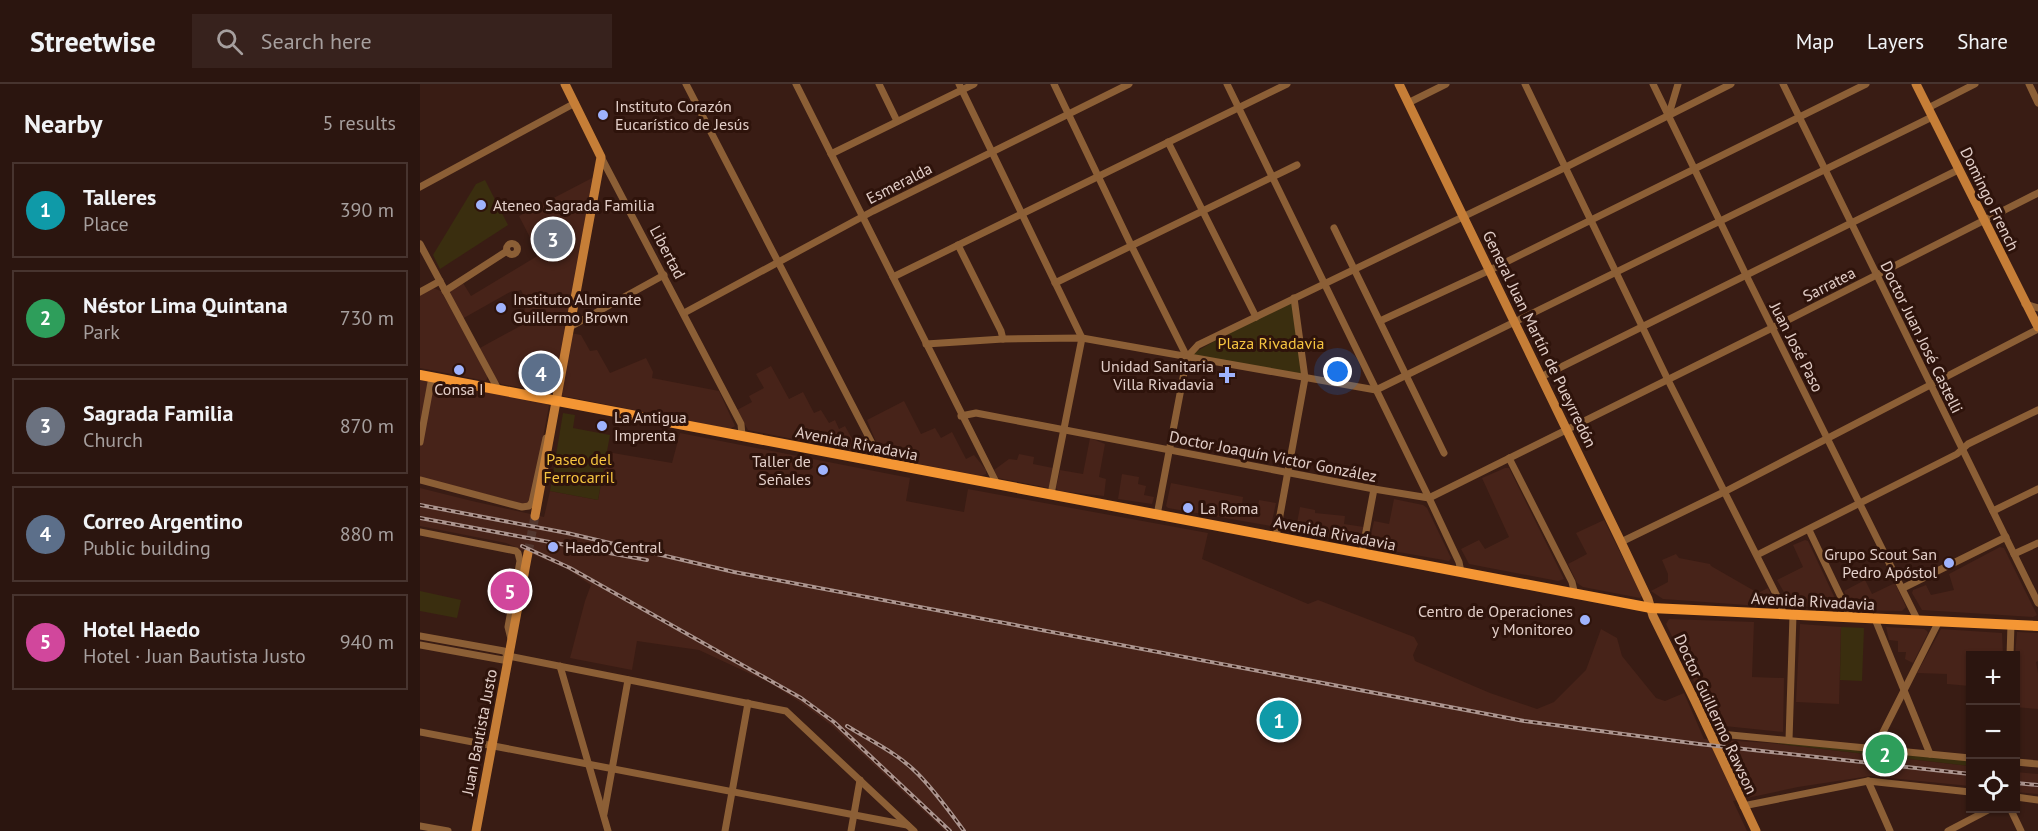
<!DOCTYPE html>
<meta charset="utf-8">
<style>
:root{--surface:#2b150f;--page:#37221d;--text:#f1f3f6;--muted:#a69f9e;--line:#47342f;--accent:#9fb3fd}
body{margin:0;font-family:"PT Sans",sans-serif;background:var(--page);color:var(--text)}
.controls{position:absolute;right:18px;bottom:18px;display:grid;overflow:hidden;border-radius:0px;box-shadow:0 2px 4px #0004}
.controls button{width:54px;height:54px;display:grid;place-items:center;padding:0;border:0;border-bottom:2px solid var(--line);background:var(--surface);color:var(--text);font:30px sans-serif}
.you{position:absolute;left:918px;top:288px;width:21px;height:21px;margin:-15px;border:4px solid #fff;border-radius:50%;background:#1a73e8;box-shadow:0 0 0 9px #1a73e833}
.badge{display:grid;place-items:center;width:39px;height:39px;border-radius:50%;background:var(--accent);color:#fff;font-size:20px;font-weight:700}
.pin{position:absolute;translate:-50% -50%;border:3px solid #fff;box-shadow:0 2px 6px #0006}
.list{margin:0;padding:0;list-style:none}
h2{display:flex;justify-content:space-between;align-items:center;height:78px;margin:0;padding:0 24px;font-size:26px}
h2 small{font-size:20px;font-weight:400;color:var(--muted)}
.list li{display:grid;grid-template-columns:39px 1fr auto;gap:18px;align-items:center;box-sizing:border-box;height:96px;margin:0 12px 12px;padding:0 12px;border:2px solid var(--line);border-radius:0px}
.list b{display:block;font-size:22px;white-space:nowrap}
.list p{margin:0;font-size:20px;white-space:nowrap;color:var(--muted)}
.list em{font-size:20px;font-style:normal;color:var(--muted)}
.icon{flex:none;width:33px;height:33px;fill:none;stroke:currentColor;stroke-width:2;stroke-linecap:round;stroke-linejoin:round}
.map{position:relative;flex:none;width:1618px;height:747px;overflow:hidden}
header{display:flex;align-items:center;gap:36px;box-sizing:border-box;height:84px;padding:0 30px;background:var(--surface);border-bottom:2px solid var(--line)}
header strong{font-size:28px}
nav{display:flex;gap:33px;margin-inline-start:auto;font-size:21px}
.search{width:420px;height:54px;background:var(--page);display:flex;align-items:center;gap:15px;box-sizing:border-box;padding:0 21px;border-radius:0px;color:var(--muted);font-size:22px}
main{display:flex}
aside{flex:1;background:var(--surface)}
.map>svg:first-child{display:block}
</style>
<header>
<strong>Streetwise</strong>
<div class="search"><svg class="icon" aria-label="search" viewBox="0 0 24 24"><circle cx="10" cy="10" r="6"/><path d="M15 15l6 6"/></svg>Search here</div>
<nav><a>Map</a><a>Layers</a><a>Share</a></nav>
</header>
<main>
<aside>
<h2>Nearby<small>5 results</small></h2>
<ul class="list">
<li><span class="badge" style="background:#0f9aa8">1</span><div><b>Talleres</b><p>Place</p></div><em>390 m</em></li>
<li><span class="badge" style="background:#2e9e5b">2</span><div><b>Néstor Lima Quintana</b><p>Park</p></div><em>730 m</em></li>
<li><span class="badge" style="background:#6b7280">3</span><div><b>Sagrada Familia</b><p>Church</p></div><em>870 m</em></li>
<li><span class="badge" style="background:#5c6f8a">4</span><div><b>Correo Argentino</b><p>Public building</p></div><em>880 m</em></li>
<li><span class="badge" style="background:#d1479c">5</span><div><b>Hotel Haedo</b><p>Hotel · Juan Bautista Justo</p></div><em>940 m</em></li>
</ul>
</aside>
<div class="map">
<svg width="1618" height="747" viewBox="0 0 1618 747">
<rect width="100%" height="100%" fill="#391c14"/>
<g fill="#472319">
<path d="M 174,93 L 135,307 L 128,309 L 81,300 L 76,296 L 58,265 L 102,241 L 106,217 L 101,206 L 93,209 L 92,207 L 42,235 L 30,209 L 32,205 L 43,199 L 51,212 L 119,171 L 99,132 Z"/>
<path d="M 13,204 L 21,207 L 68,292 L 66,297 L 0,284 L 0,211 Z"/>
<path d="M 151,249 L 161,251 L 170,267 L 177,266 L 190,289 L 226,274 L 233,288 L 232,294 L 299,307 L 315,342 L 310,345 L 143,312 L 141,310 Z"/>
<path d="M 351,282 L 369,315 L 383,308 L 394,329 L 401,326 L 409,339 L 415,336 L 419,345 L 425,342 L 435,360 L 446,355 L 451,365 L 450,369 L 447,370 L 328,346 L 317,326 L 332,318 L 329,312 L 344,304 L 336,290 Z"/>
<path d="M 0,295 L 126,319 L 129,322 L 111,417 L 108,420 L 103,420 L 0,393 Z"/>
<path d="M 484,317 L 501,350 L 515,344 L 521,354 L 532,348 L 546,375 L 554,371 L 566,386 L 566,390 L 561,392 L 462,373 L 447,336 Z"/>
<path d="M 260,349 L 490,394 L 486,417 L 544,428 L 548,405 L 788,449 L 782,475 L 888,520 L 898,516 L 994,553 L 998,560 L 993,571 L 995,577 L 1070,609 L 1117,625 L 1134,618 L 1166,586 L 1181,545 L 1197,554 L 1202,572 L 1236,614 L 1245,617 L 1264,609 L 1284,655 L 1350,659 L 1550,682 L 1550,702 L 1450,692 L 1378,703 L 1313,717 L 1327,747 L 525,747 L 411,641 L 380,618 L 348,598 L 279,566 L 217,557 L 212,586 L 150,574 L 165,517 L 171,501 L 147,485 L 86,459 L 0,442 L 0,404 L 52,417 L 124,433 L 130,407 L 178,416 L 187,368 L 252,379 Z"/>
<path d="M 670,354 L 685,360 L 679,393 L 686,395 L 684,412 L 639,407 L 636,404 L 640,386 L 663,390 Z"/>
<path d="M 599,370 L 614,373 L 613,380 L 633,384 L 629,404 L 578,394 L 574,386 L 589,375 L 597,376 Z"/>
<path d="M 1085,384 L 1089,384 L 1144,495 L 1138,497 L 1049,480 L 1041,465 L 1059,456 L 1065,465 L 1089,453 L 1062,394 Z"/>
<path d="M 702,390 L 719,393 L 718,400 L 726,402 L 724,411 L 734,413 L 732,420 L 698,415 Z"/>
<path d="M 751,399 L 823,413 L 822,420 L 838,423 L 839,416 L 856,419 L 851,442 L 748,424 L 746,422 Z"/>
<path d="M 974,415 L 1003,421 L 1007,424 L 1031,474 L 1029,477 L 950,463 L 949,460 L 954,437 L 969,440 Z"/>
<path d="M 880,423 L 895,426 L 895,429 L 925,432 L 924,440 L 944,443 L 941,458 L 938,460 L 866,446 L 865,444 L 866,437 L 877,439 Z"/>
<path d="M 1184,436 L 1222,512 L 1220,514 L 1163,503 L 1157,499 L 1148,480 L 1167,470 L 1156,449 Z"/>
<path d="M 1385,456 L 1388,457 L 1420,525 L 1372,522 L 1357,496 L 1383,483 L 1373,461 Z"/>
<path d="M 1580,463 L 1584,464 L 1617,531 L 1613,533 L 1502,526 L 1492,509 L 1493,506 L 1506,501 L 1511,511 L 1534,506 L 1529,490 Z"/>
<path d="M 1256,470 L 1259,474 L 1290,480 L 1291,482 L 1338,509 L 1348,504 L 1356,520 L 1354,523 L 1243,515 L 1231,507 L 1248,498 L 1248,490 L 1242,476 Z"/>
<path d="M 1445,496 L 1452,510 L 1475,499 L 1486,523 L 1482,527 L 1436,526 L 1431,524 L 1424,507 Z"/>
<path d="M 1249,535 L 1334,538 L 1332,593 L 1364,594 L 1363,648 L 1295,641 L 1246,540 Z"/>
<path d="M 1380,540 L 1421,543 L 1419,620 L 1376,618 Z"/>
<path d="M 1466,543 L 1504,545 L 1507,547 L 1508,549 L 1493,579 L 1485,575 L 1486,568 L 1478,568 L 1478,557 L 1469,556 Z"/>
<path d="M 1521,545 L 1582,549 L 1583,571 L 1550,572 L 1550,602 L 1527,600 L 1527,590 L 1497,589 Z"/>
<path d="M 1597,548 L 1618,549 L 1618,577 L 1616,578 L 1618,589 L 1618,625 L 1596,623 L 1595,571 Z"/>
<path d="M 1596,688 L 1618,690 L 1618,710 L 1596,708 Z"/>
</g>
<g fill="#3a2e0f">
<path d="M 65,96 L 88,141 L 20,185 L 13,171 L 56,100 Z"/>
<path d="M 874,214 L 885,294 L 767,273 L 836,233 Z"/>
<path d="M 143,329 L 155,331 L 153,344 L 190,351 L 178,416 L 130,407 Z"/>
<path d="M 0,507 L 41,516 L 37,534 L 0,527 Z"/>
<path d="M 1421,543 L 1444,544 L 1442,597 L 1420,596 Z"/>
<path d="M 1350,658 L 1550,676 L 1550,682 L 1368,661 Z"/>
</g>
<g fill="none" stroke-linecap="round" stroke-linejoin="round">
<path stroke="#52372f" stroke-width="9" stroke-dasharray="9 4.5" stroke-linecap="butt" d="M 108,469 L 115,432"/>
<g stroke="#8c5f36" stroke-width="7">
<path d="M 266,0 L 457,369 L 456,378"/>
<path d="M 376,0 L 577,400"/>
<path d="M 459,0 L 477,37"/>
<path d="M 539,0 L 662,254 L 631,410"/>
<path d="M 634,0 L 711,161 L 767,273 L 737,431"/>
<path d="M 807,0 L 1009,414 L 1039,478 L 1041,488"/>
<path d="M 1105,0 L 1248,296 L 1361,520 L 1363,531"/>
<path d="M 1233,0 L 1326,191 L 1498,537"/>
<path d="M 1363,0 L 1618,519"/>
<path d="M 1609,0 L 1618,19"/>
<path d="M 988,19 L 1026,0"/>
<path d="M 1508,24 L 1555,0"/>
<path d="M 1249,30 L 1258,0"/>
<path d="M 748,58 L 836,233"/>
<path d="M 411,70 L 554,0"/>
<path d="M 181,73 L 321,340 L 322,351"/>
<path d="M 0,103 L 155,19"/>
<path d="M 914,144 L 1024,369"/>
<circle cx="92" cy="165" r="5.5"/>
<path d="M 0,160 L 78,305"/>
<path d="M 538,161 L 581,247 L 583,255"/>
<path d="M 473,193 L 867,0"/>
<path d="M 635,199 L 877,81"/>
<path d="M 25,207 L 87,167"/>
<path d="M 0,208 L 20,197"/>
<path d="M 1605,220 L 1618,224"/>
<path d="M 264,229 L 453,127 L 709,0"/>
<path d="M 960,237 L 1070,186 L 1446,0"/>
<path d="M 150,243 L 244,191"/>
<path d="M 506,260 L 583,255 L 662,254 L 956,306 L 1512,33"/>
<path d="M 767,273 L 778,261 L 1146,83 L 1311,0"/>
<path d="M 1121,293 L 1538,86"/>
<path d="M 541,332 L 556,329 L 954,405 L 1009,414 L 1352,244 L 1618,109"/>
<path d="M 0,358 L 12,293"/>
<path d="M 1089,374 L 1152,498 L 1155,511"/>
<path d="M 0,396 L 102,423 L 109,422 L 112,418 L 126,354"/>
<path d="M 1573,427 L 1618,405"/>
<path d="M 1389,446 L 1431,534"/>
<path d="M 0,448 L 96,467 L 98,469 L 100,477 L 88,543 L 91,555"/>
<path d="M 856,453 L 885,294 L 874,214"/>
<path d="M 1201,458 L 1306,407 L 1618,245"/>
<path d="M 942,469 L 954,405"/>
<path d="M 1594,470 L 1618,459"/>
<path d="M 1337,471 L 1537,370 L 1548,360 L 1618,326"/>
<path d="M 1483,504 L 1586,453"/>
<path d="M 1455,535 L 1510,670"/>
<path d="M 0,552 L 84,567 L 88,572 L 366,627 L 494,747"/>
<path d="M 0,561 L 83,576 L 88,572"/>
<path d="M 1590,572 L 1591,540"/>
<path d="M 140,582 L 188,747"/>
<path d="M 0,648 L 487,741"/>
<path d="M 1290,649 L 1550,674"/>
<path d="M 1369,656 L 1373,531"/>
<path d="M 1455,664 L 1519,537"/>
<path d="M 1596,678 L 1618,680"/>
<path d="M 1448,697 L 1470,747"/>
<path d="M 1596,713 L 1618,716"/>
<path d="M 1323,722 L 1448,697 L 1550,708"/>
<path d="M 1590,724 L 1601,747"/>
<path d="M 184,730 L 208,596"/>
<path d="M 0,742 L 28,747"/>
<path d="M 305,747 L 328,619"/>
<path d="M 431,747 L 440,696"/>
<path d="M 1528,747 L 1572,724"/>
</g>
<g stroke="#c67e37" stroke-width="9">
<path d="M 979,0 L 1201,458 L 1228,515 L 1233,532 L 1275,617 L 1336,747"/>
<path d="M 1496,0 L 1618,243"/>
<path d="M 115,432 L 181,73 L 145,0"/>
<path d="M 56,747 L 108,469"/>
</g>
<path stroke="#f49634" stroke-width="10" d="M 0,291 L 1231,524 L 1618,542"/>
<defs>
<g id="rail">
<path d="M 0,421 L 147,449 L 314,488 L 1104,637 L 1279,660 L 1550,690"/>
<path d="M 0,434 L 227,476"/>
<path d="M 102,462 L 150,484 L 381,614 L 414,638 L 530,747"/>
<path d="M 427,642 C 451,657 477,669 497,689 C 515,707 529,727 544,747"/>
<path d="M 1596,699 L 1618,701"/>
</g>
</defs>
<use href="#rail" stroke="#ac958f" stroke-width="4"/>
<use href="#rail" stroke="#2e130b" stroke-width="1.5" stroke-dasharray="4.5" stroke-linecap="butt"/>
</g>
<g fill="#9fb3fd" stroke="#2e130b" stroke-width="2">
<circle cx="183" cy="31" r="6"/>
<circle cx="61" cy="121" r="6"/>
<circle cx="81" cy="224" r="6"/>
<circle cx="39" cy="286" r="6"/>
<path d="M804 282h6v6h6v6h-6v6h-6v-6h-6v-6h6z"/>
<circle cx="182" cy="342" r="6"/>
<circle cx="403" cy="386" r="6"/>
<circle cx="768" cy="424" r="6"/>
<circle cx="133" cy="463" r="6"/>
<circle cx="1529" cy="479" r="6"/>
<circle cx="1165" cy="536" r="6"/>
</g>
<g text-anchor="middle" stroke-width="6" stroke-linejoin="round" paint-order="stroke">
<g font-size="16" fill="#e2cec8" stroke="#2e130b" text-anchor="start">
<text x="195" y="28">Instituto Corazón<tspan x="195" dy="18">Eucarístico de Jesús</tspan></text>
<text x="73" y="127">Ateneo Sagrada Familia</text>
<text x="93" y="221">Instituto Almirante<tspan x="93" dy="18">Guillermo Brown</tspan></text>
<text x="794" y="288" text-anchor="end">Unidad Sanitaria<tspan x="794" dy="18">Villa Rivadavia</tspan></text>
<text x="39" y="311" text-anchor="middle">Consa I</text>
<text x="194" y="339">La Antigua<tspan x="194" dy="18">Imprenta</tspan></text>
<text x="391" y="383" text-anchor="end">Taller de<tspan x="391" dy="18">Señales</tspan></text>
<text x="780" y="430">La Roma</text>
<text x="145" y="469">Haedo Central</text>
<text x="1517" y="476" text-anchor="end">Grupo Scout San<tspan x="1517" dy="18">Pedro Apóstol</tspan></text>
<text x="1153" y="533" text-anchor="end">Centro de Operaciones<tspan x="1153" dy="18">y Monitoreo</tspan></text>
</g>
<g font-size="16" fill="#e2cec8" stroke="#2e130b">
<text transform="translate(479 99) rotate(-27)" y="6">Esmeralda</text>
<text transform="translate(1570 115) rotate(64)" y="6">Domingo French</text>
<text transform="translate(248 168) rotate(62)" y="6">Libertad</text>
<text transform="translate(1409 200) rotate(-27)" y="6">Sarratea</text>
<text transform="translate(1502 253) rotate(64)" y="6">Doctor Juan José Castelli</text>
<text transform="translate(1120 255) rotate(64)" y="6">General Juan Martín de Pueyrredón</text>
<text transform="translate(1377 263) rotate(63)" y="6">Juan José Paso</text>
<text transform="translate(437 359) rotate(11)" y="6">Avenida Rivadavia</text>
<text transform="translate(853 372) rotate(11)" y="6">Doctor Joaquín Victor González</text>
<text transform="translate(915 449) rotate(11)" y="6">Avenida Rivadavia</text>
<text transform="translate(1393 517) rotate(3)" y="6">Avenida Rivadavia</text>
<text transform="translate(1296 630) rotate(65)" y="6">Doctor Guillermo Rawson</text>
<text transform="translate(59 648) rotate(-79)" y="6">Juan Bautista Justo</text>
</g>
<g font-size="16" fill="#f5c440" stroke="#2e130b">
<text x="851" y="265">Plaza Rivadavia</text>
<text x="159" y="381">Paseo del<tspan x="159" dy="18">Ferrocarril</tspan></text>
</g>
</g>
</svg>
<div class="controls">
<button>+</button>
<button>−</button>
<button><svg class="icon" aria-label="locate" viewBox="0 0 24 24"><circle cx="12" cy="12" r="6"/><path d="M12 2v4M12 18v4M2 12h4M18 12h4"/></svg></button>
</div>
<div class="you"></div>
<div class="pin badge" style="left:859px;top:636px;background:#0f9aa8">1</div>
<div class="pin badge" style="left:1465px;top:670px;background:#2e9e5b">2</div>
<div class="pin badge" style="left:133px;top:155px;background:#6b7280">3</div>
<div class="pin badge" style="left:121px;top:289px;background:#5c6f8a">4</div>
<div class="pin badge" style="left:90px;top:507px;background:#d1479c">5</div>
</div>
</main>
